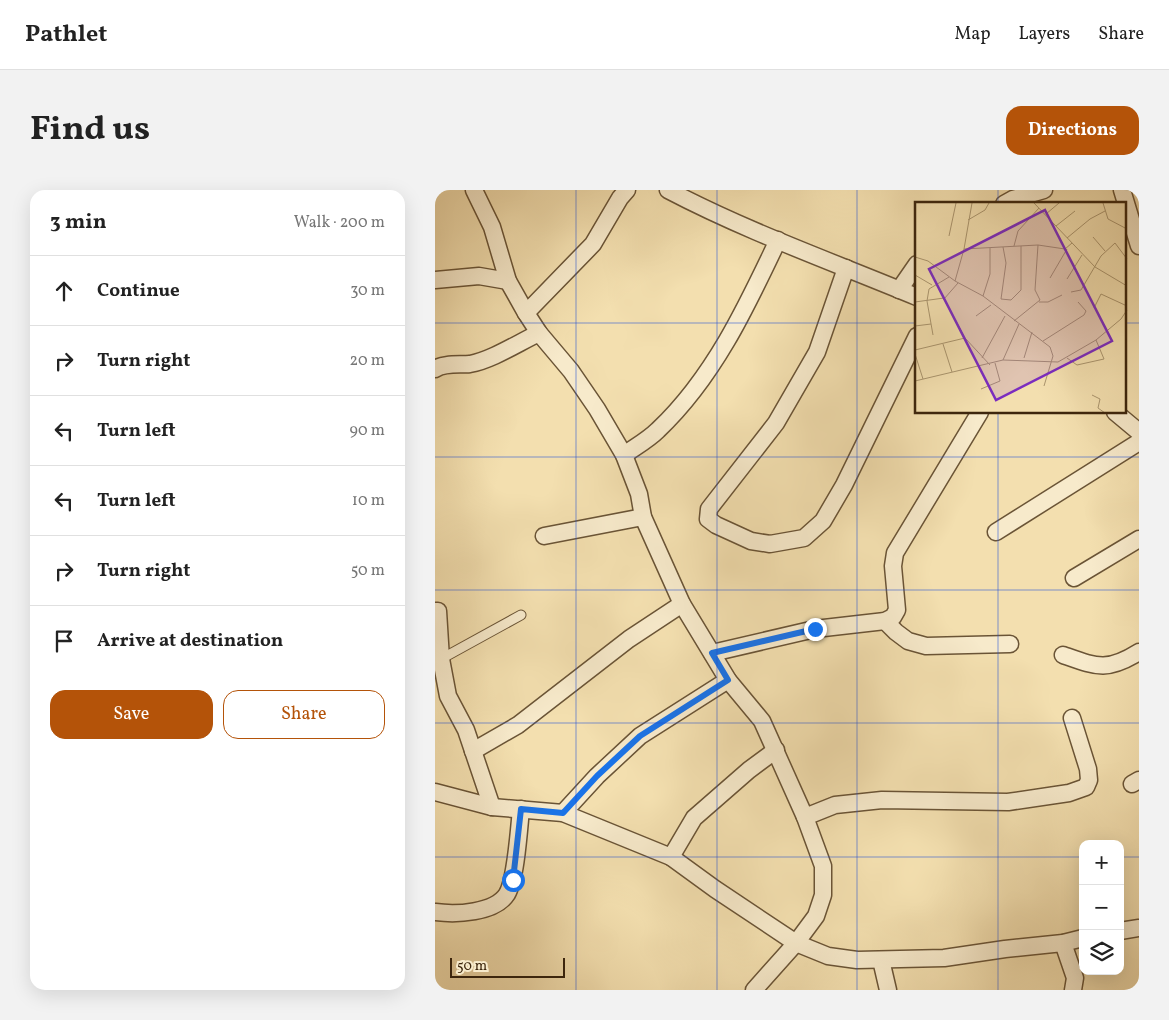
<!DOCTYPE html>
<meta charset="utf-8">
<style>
:root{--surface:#fff;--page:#f2f2f2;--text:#222;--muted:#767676;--line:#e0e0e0;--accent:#b45309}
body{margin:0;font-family:Vollkorn,serif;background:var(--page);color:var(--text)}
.controls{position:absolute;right:15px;bottom:15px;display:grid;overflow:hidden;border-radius:10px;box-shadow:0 5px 20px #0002}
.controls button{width:45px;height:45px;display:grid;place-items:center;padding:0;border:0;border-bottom:1px solid var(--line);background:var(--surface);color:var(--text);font:25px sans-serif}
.scale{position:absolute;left:15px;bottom:12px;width:115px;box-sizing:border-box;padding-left:5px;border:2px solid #3d260d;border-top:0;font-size:14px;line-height:18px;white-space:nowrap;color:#3d260d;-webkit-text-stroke:4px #f7eacb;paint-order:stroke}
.stop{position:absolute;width:15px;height:15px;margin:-11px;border:4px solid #1a73e8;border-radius:50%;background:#fff}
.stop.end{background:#1a73e8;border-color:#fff;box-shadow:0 1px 5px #0008}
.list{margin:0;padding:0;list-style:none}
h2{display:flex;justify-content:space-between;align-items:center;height:65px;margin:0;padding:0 20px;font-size:21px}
h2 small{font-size:16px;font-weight:400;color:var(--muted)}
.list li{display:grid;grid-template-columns:32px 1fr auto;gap:15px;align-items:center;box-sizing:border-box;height:70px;padding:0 20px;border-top:1px solid var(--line)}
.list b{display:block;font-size:19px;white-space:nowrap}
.list em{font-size:16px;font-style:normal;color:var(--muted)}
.actions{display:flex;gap:10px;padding:15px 20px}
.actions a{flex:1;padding:11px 0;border:1px solid var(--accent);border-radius:15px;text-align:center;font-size:18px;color:var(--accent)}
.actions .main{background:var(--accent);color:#fff}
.icon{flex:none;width:28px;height:28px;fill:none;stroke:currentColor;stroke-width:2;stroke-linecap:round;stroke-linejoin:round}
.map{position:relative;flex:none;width:704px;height:800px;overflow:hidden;border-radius:15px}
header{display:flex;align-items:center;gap:30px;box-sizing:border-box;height:70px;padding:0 25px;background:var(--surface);border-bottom:1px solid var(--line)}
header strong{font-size:24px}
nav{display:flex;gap:28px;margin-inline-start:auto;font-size:18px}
.intro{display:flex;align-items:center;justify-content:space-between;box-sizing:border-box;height:120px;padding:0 30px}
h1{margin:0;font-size:35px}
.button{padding:12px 22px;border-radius:15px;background:var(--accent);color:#fff;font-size:18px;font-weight:700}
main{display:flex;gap:30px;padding:0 30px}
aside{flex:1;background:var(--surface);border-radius:15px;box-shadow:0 5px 20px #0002}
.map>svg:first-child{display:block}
</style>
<header>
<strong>Pathlet</strong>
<nav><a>Map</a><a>Layers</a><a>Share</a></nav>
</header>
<div class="intro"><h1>Find us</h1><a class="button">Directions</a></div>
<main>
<aside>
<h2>3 min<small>Walk · 200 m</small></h2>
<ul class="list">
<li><svg class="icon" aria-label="ahead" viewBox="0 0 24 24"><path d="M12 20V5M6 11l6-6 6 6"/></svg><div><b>Continue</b></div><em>30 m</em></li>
<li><svg class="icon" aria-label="right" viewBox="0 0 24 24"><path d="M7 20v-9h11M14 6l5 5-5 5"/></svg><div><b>Turn right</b></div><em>20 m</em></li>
<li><svg class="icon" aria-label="left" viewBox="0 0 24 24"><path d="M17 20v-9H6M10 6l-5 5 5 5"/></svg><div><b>Turn left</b></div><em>90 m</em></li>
<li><svg class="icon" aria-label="left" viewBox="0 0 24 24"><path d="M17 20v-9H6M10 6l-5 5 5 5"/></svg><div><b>Turn left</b></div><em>10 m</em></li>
<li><svg class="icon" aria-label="right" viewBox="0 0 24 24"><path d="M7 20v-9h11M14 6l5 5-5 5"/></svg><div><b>Turn right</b></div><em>50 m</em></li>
<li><svg class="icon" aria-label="arrive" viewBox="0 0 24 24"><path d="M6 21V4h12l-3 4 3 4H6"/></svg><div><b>Arrive at destination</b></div></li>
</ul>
<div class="actions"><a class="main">Save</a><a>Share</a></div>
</aside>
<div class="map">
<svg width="704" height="800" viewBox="0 0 704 800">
<rect width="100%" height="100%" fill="#f3dfaf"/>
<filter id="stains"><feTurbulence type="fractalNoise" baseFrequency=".004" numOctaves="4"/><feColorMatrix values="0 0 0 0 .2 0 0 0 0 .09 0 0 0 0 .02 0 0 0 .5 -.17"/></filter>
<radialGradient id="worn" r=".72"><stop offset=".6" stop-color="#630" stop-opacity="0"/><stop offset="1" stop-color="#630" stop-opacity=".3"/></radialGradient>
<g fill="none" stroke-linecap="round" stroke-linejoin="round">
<defs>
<path id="lane" d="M 6,469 L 86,425"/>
<g id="street">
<path d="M 39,0 L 57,37 L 73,91 L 91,123 L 104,143 L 136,181 L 162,219 L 189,265 L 204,304 L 208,327 L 247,414 L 293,490 L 327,531 L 370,627 L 388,676 L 388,705 L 381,726 L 361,753 L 319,800"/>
<path d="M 233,0 C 313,42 398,72 482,107"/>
<path d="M 687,0 L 704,56"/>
<path d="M 569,14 L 578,9 L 609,0"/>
<path d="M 411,78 L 382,162 L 341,233 L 274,319 L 273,329 L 281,335 L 316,351 L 335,354 L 369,348 L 388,331 L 409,295 L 482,146"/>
<path d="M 0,90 L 44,86 L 73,91"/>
<path d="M 464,100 L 482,74"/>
<path d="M 91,123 L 158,54 L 185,8 L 192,0"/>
<path d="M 0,179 C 9,173 24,175 35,174 C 57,170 83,153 104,143"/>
<path d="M 680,222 L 704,242"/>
<path d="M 189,265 C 200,257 213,250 223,240 C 278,188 311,118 343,50"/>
<path d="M 561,342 L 704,252"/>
<path d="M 109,346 L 208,327"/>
<path d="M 639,388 L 704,349"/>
<path d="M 0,421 L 3,421 L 6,469 L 13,506 L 31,540 L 57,617"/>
<path d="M 450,431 L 461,442 L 473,451 L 491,456 L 575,454"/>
<path d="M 277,463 L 380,439 L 450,431 L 458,427 L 462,420 L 458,376 L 460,363 L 545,222"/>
<path d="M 628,465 C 662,477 672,482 704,462"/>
<path d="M 38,561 L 83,535 L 194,449 L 247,414"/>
<path d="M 697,594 L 704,590"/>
<path d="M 0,602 L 57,617 L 128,623 L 236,667 L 280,699 L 361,753 L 393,766 L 422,770 L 509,768 L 570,759 L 628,753 L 648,748"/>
<path d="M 128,623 L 162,586 L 205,546 L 293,490"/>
<path d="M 370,627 L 400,615 L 447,610 L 573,612 L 634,603 L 651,597 L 654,590 L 653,579 L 637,528"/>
<path d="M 236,667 L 259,628 L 314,580 L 341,560"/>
<path d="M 0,722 C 21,725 60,723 72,704 C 81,689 84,638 86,619"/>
<path d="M 685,741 L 704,738"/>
<path d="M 628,753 L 640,788 L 638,800"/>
<path d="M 446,770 L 453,800"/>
</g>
</defs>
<use href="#lane" stroke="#6a5436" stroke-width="11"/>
<use href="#street" stroke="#6a5436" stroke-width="19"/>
<use href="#lane" stroke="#f7eacb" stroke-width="9"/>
<use href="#street" stroke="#f7eacb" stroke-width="16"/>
</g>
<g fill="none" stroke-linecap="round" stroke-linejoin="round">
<path stroke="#1a73e8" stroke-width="6" d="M 78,690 L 86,619 L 128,623 L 162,586 L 205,546 L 293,490 L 277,463 L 380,439"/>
</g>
<path fill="none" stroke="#1d4ed8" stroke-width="1" stroke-opacity="0.55" d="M 141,0 L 141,800M 282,0 L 282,800M 422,0 L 422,800M 563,0 L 563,14M 0,133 L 482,133M 690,133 L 704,133M 563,222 L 563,800M 0,267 L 704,267M 0,400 L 704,400M 0,533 L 704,533M 0,667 L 648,667M 685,667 L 704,667"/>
<g transform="translate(480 12)">
<rect width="211" height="211" fill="#f3dfaf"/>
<path fill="none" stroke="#aa956e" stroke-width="1" d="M 119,1 L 180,65 L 212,84M 188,1 L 193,17 L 212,27M 131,12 L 144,1M 53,18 L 70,8 L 74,1M 141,24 L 160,9M 34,34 L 41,1M 178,35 L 190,49M 152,36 L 175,17 L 190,9M 99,44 L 103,29 L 124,6M 88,45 L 91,61 L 86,97 L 96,98 L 106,88 L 106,44M 49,47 L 57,1M 0,55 L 13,59 L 40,79 L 68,94 L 135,145 L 138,154 L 129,184M 0,73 L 17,83M 135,76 L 152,47M 152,77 L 167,53M 40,79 L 49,47 L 123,43 L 150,47 L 157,41M 43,81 L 29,97 L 50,136M 156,90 L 166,88 L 186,54 L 200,41 L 212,57M 68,94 L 75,72 L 75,46M 0,100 L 29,96M 124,100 L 133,100 L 147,93M 179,106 L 186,92 L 212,104M 61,114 L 76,103M 99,119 L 125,98 L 120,88 L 123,43M 0,124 L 16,122M 18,133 L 12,99 L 14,87 L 34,75M 128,139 L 169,113 L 171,109 L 163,100M 28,142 L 37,170M 0,148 L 50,136 L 75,163M 0,152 L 8,177M 67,156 L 90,114M 109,156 L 117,130M 152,156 L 162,163 L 189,157 L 181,138M 88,158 L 104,122M 0,179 L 88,158 L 143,160 L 181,138 L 206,117 L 212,108M 66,187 L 85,179 L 80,161M 177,193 L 185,197 L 183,206 L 190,211"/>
<path fill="#7b2cbf" fill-opacity="0.15" stroke="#7b2cbf" stroke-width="2.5" d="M 130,8 L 197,139 L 81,198 L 14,67 Z"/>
<rect width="211" height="211" fill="none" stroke="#3d260d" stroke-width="2.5"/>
</g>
<rect width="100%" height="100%" filter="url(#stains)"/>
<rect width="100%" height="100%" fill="url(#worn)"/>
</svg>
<div class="controls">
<button>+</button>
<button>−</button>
<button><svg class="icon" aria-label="layers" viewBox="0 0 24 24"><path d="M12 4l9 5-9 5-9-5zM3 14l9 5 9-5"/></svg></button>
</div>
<div class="scale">50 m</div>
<div class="stop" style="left:78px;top:690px"></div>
<div class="stop end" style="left:380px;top:439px"></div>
</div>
</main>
